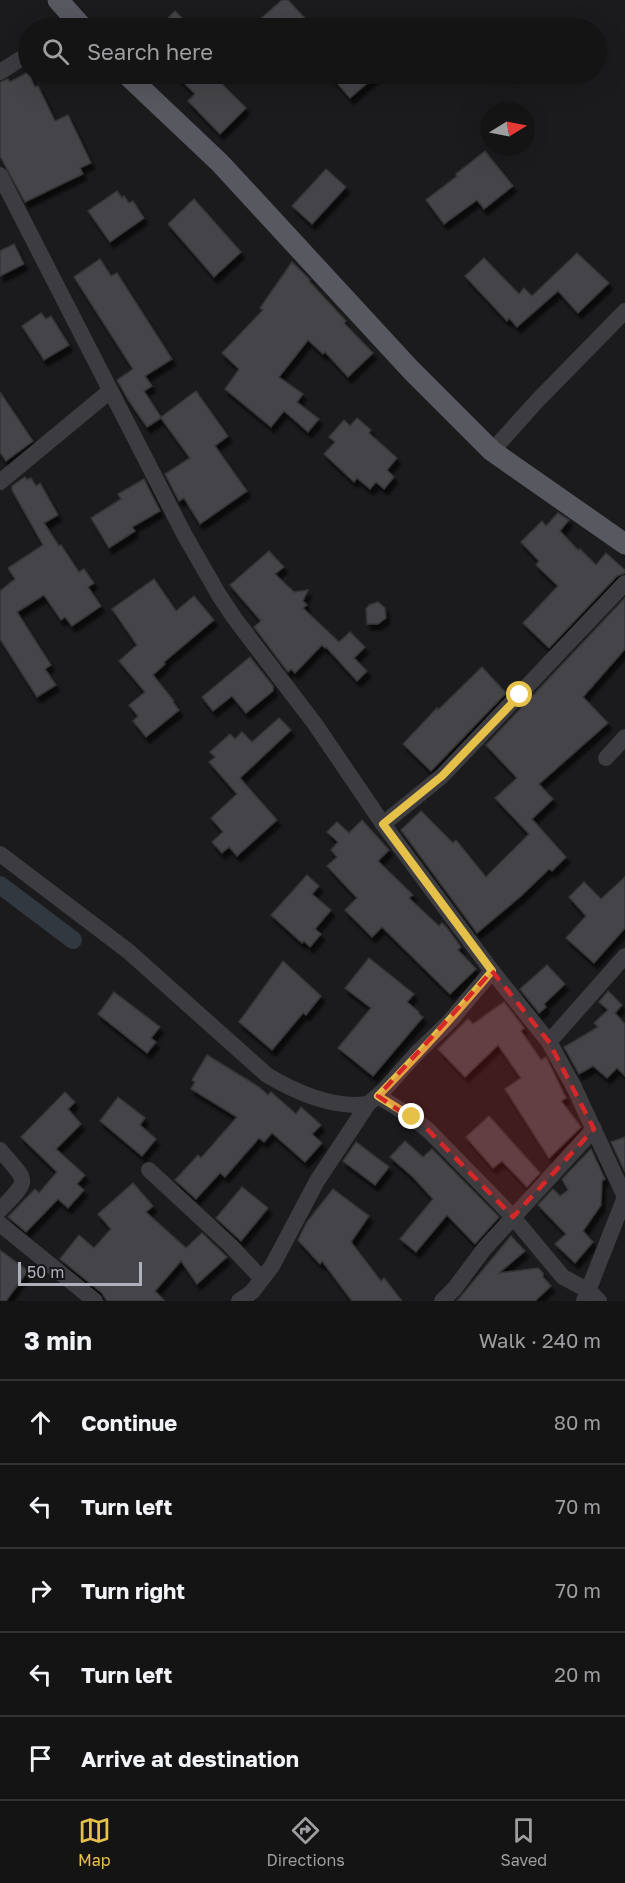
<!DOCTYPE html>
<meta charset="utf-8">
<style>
:root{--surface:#141415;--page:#212122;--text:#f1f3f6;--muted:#9d9ea0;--line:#333334;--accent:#e6c149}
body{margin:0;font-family:"Golos Text",sans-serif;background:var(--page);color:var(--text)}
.compass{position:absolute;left:481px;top:102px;width:54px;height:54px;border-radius:50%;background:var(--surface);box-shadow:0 6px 24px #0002;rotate:80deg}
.scale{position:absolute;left:18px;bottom:15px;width:124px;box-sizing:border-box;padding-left:6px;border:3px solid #aeb1bb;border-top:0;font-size:16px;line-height:21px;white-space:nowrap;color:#aeb1bb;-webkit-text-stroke:4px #161517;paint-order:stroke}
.stop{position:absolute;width:18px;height:18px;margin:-14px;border:4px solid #e6c149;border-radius:50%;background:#fff}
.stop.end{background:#e6c149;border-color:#fff;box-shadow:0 2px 6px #0008}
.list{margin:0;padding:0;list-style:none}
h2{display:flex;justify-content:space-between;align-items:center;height:78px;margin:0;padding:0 24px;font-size:26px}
h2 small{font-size:20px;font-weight:400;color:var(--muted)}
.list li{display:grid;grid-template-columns:39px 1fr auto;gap:18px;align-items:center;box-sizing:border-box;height:84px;padding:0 24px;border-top:2px solid var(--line)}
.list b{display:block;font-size:22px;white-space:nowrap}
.list em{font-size:20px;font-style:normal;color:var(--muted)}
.icon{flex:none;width:33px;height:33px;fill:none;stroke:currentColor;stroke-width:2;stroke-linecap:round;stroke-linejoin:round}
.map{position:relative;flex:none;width:625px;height:1301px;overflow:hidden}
.search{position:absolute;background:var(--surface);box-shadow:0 6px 24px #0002;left:18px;right:18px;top:18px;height:66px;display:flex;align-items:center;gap:15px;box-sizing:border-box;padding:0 21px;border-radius:33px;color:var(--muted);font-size:22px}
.sheet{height:498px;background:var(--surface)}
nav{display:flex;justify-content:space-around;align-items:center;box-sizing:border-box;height:84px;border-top:2px solid var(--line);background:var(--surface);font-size:16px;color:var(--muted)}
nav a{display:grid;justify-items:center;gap:3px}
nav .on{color:var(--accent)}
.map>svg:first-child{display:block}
</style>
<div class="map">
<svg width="625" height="1301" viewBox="0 0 625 1301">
<defs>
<filter id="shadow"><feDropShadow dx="3.5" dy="6" stdDeviation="1.5" flood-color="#0009"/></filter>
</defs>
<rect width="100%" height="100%" fill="#1b1a1c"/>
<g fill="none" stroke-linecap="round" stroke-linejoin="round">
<path stroke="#313840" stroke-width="18" d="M 0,885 L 73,940"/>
</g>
<g fill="#454549" stroke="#353538" stroke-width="1.5" filter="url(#shadow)">
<path d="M 282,0 L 288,0 L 314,28 L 250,28 Z"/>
<path d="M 175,11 L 192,28 L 158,28 Z"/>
<path d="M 28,72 L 35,87 L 38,86 L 55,121 L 68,115 L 91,163 L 80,168 L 83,174 L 25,202 L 0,156 L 0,82 L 8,79 L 10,82 Z"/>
<path d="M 175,74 L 212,74 L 246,108 L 220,134 L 188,101 L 195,94 Z"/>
<path d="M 329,74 L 378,74 L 350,98 Z"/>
<path d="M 485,151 L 513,186 L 484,209 L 477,200 L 444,224 L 426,200 L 457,176 L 456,174 Z"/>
<path d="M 326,169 L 346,187 L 312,224 L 292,206 Z"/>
<path d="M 117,191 L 122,198 L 124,196 L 129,203 L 133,201 L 144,218 L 110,242 L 88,211 Z"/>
<path d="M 194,199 L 241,252 L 214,277 L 168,224 Z"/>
<path d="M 14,244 L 24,264 L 0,276 L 0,251 Z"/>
<path d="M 577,253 L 609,283 L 578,313 L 558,291 L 517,327 L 509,318 L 507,321 L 465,276 L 484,258 L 519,294 L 524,288 L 532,296 Z"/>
<path d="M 100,259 L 111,276 L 117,273 L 172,359 L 145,376 L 152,386 L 144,391 L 161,417 L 196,391 L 228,436 L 215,446 L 247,491 L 200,524 L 184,498 L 179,501 L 165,474 L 190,458 L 161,418 L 147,427 L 129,401 L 117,380 L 133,369 L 74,277 Z"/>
<path d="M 292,262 L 310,280 L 309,281 L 346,321 L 344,323 L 373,353 L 348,377 L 325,352 L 323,354 L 308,340 L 279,377 L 303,394 L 297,402 L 319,419 L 308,432 L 284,411 L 271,427 L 225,389 L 239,369 L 222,353 L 263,310 L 260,308 Z"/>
<path d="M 41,313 L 46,319 L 51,316 L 69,345 L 44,360 L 22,326 Z"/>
<path d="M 0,392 L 33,441 L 6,461 L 0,452 Z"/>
<path d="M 357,418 L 371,430 L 369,433 L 397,458 L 387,470 L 394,477 L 384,489 L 376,482 L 370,489 L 357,478 L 354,482 L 324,454 L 335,442 L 329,437 L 344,420 L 350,426 Z"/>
<path d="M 25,477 L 27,480 L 31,478 L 36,486 L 40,483 L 58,515 L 44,523 L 59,546 L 61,545 L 79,572 L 84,569 L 94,583 L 88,587 L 101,606 L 72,626 L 65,617 L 61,620 L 44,595 L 17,612 L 51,665 L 45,669 L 56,685 L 37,697 L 0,639 L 0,591 L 15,579 L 8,568 L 43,545 L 12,490 L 12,486 Z"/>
<path d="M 144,479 L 160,511 L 132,527 L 135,531 L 109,548 L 91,518 L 121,499 L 118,494 Z"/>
<path d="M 558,513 L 569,520 L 560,531 L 578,550 L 580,549 L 596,565 L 606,553 L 625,570 L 625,573 L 617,576 L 549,648 L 523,623 L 558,586 L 536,565 L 539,561 L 521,542 L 542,521 L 546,526 Z"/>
<path d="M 269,551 L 284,567 L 275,574 L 294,592 L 308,590 L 303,601 L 307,605 L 303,608 L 339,642 L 350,632 L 365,647 L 354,658 L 367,671 L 357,681 L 326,647 L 325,648 L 322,645 L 295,673 L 291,669 L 288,672 L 254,627 L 261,621 L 230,585 Z"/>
<path d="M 154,579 L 176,611 L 194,596 L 214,620 L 164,662 L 165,664 L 153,675 L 174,701 L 173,702 L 179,710 L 146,737 L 133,721 L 138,716 L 129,705 L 145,692 L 119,661 L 137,645 L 112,609 Z"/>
<path d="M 625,598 L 625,649 L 583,697 L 608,723 L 539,784 L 553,799 L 532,819 L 566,857 L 552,871 L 549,869 L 521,896 L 477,933 L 401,830 L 421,811 L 453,843 L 456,840 L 486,877 L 529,834 L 495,798 L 517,778 L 486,745 Z"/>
<path d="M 378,602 L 385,608 L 386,618 L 378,624 L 367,624 L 366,609 L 369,605 Z"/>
<path d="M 250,657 L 273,686 L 273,691 L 246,713 L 232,696 L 213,711 L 202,697 Z"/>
<path d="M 482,667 L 506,693 L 431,771 L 403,744 L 437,708 L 438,710 Z"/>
<path d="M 279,718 L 291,730 L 240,778 L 277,820 L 237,856 L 229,847 L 222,853 L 212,842 L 223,832 L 211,818 L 237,794 L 209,762 L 215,757 L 210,752 L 230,734 L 235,739 L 242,732 L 252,742 Z"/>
<path d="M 362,820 L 389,850 L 378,861 L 413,895 L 409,898 L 439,926 L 442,923 L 447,928 L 461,947 L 458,950 L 476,969 L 450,994 L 382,927 L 372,937 L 345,910 L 357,898 L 327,866 L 337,857 L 331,850 L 338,842 L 327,832 L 337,822 L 349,833 Z"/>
<path d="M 307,875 L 319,886 L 312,894 L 331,910 L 315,929 L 321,934 L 310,947 L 304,941 L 302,943 L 271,915 Z"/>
<path d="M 625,877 L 625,928 L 594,963 L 566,938 L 586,916 L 569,897 L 584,882 L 601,899 Z"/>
<path d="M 369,958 L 414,994 L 407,1002 L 419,1012 L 418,1013 L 423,1017 L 373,1076 L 338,1048 L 371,1008 L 345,988 Z"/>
<path d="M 283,961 L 321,996 L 306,1015 L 303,1013 L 272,1050 L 239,1022 Z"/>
<path d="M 547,965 L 565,984 L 544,1004 L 546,1007 L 539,1013 L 520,989 Z"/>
<path d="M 608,991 L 622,1005 L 615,1013 L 625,1024 L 625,1076 L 617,1068 L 607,1078 L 593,1066 L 579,1074 L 564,1047 L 598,1027 L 594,1023 L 608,1010 L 599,1002 Z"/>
<path d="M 114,992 L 160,1027 L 151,1038 L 156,1042 L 147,1053 L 98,1014 Z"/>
<path d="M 504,1002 L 524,1028 L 521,1031 L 541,1060 L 546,1057 L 566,1098 L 561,1101 L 581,1127 L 549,1158 L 505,1089 L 521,1078 L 498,1045 L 465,1077 L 438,1049 L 468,1019 L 473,1024 Z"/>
<path d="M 207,1055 L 259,1087 L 268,1095 L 271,1092 L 296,1114 L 301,1107 L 321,1125 L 312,1134 L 322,1143 L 305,1162 L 272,1133 L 264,1142 L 259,1138 L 225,1177 L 220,1173 L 196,1199 L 175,1180 L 198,1155 L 201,1158 L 237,1117 L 191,1089 L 195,1082 L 192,1080 Z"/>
<path d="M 65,1092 L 75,1102 L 68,1109 L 81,1124 L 56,1149 L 85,1175 L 77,1184 L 84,1190 L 68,1208 L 58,1199 L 26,1232 L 8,1217 L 35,1189 L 39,1193 L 57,1172 L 21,1137 Z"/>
<path d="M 118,1097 L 145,1118 L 140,1125 L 156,1139 L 142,1156 L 100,1121 Z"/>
<path d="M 489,1116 L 540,1173 L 527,1187 L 502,1161 L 493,1168 L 466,1137 Z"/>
<path d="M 625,1137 L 625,1172 L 611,1142 Z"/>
<path d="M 405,1141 L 423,1157 L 432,1149 L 499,1217 L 475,1244 L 447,1215 L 416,1252 L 400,1239 L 433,1199 L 413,1177 L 390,1157 Z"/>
<path d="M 356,1142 L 389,1167 L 375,1185 L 343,1161 Z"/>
<path d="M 591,1149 L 605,1179 L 602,1181 L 601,1205 L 583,1231 L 593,1242 L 575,1263 L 555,1244 L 566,1234 L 538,1205 L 553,1189 L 560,1196 L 568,1190 L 562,1179 Z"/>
<path d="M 133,1183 L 153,1206 L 146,1212 L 186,1248 L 202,1233 L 227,1257 L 197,1284 L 181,1261 L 155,1291 L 165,1301 L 107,1301 L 102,1293 L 60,1259 L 79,1235 L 94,1248 L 111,1229 L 98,1214 Z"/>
<path d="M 242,1187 L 268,1208 L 241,1241 L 216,1218 Z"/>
<path d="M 333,1189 L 369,1216 L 351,1242 L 381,1281 L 384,1278 L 402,1301 L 352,1301 L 322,1261 L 320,1264 L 298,1240 L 307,1222 Z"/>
<path d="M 511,1236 L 525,1251 L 499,1273 L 538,1268 L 543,1273 L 543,1277 L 551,1286 L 535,1301 L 457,1301 Z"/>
<path d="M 0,1250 L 28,1271 L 6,1301 L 0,1301 Z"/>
</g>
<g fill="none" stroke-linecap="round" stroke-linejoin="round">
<g stroke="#3c3c41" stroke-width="16">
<path d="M 61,28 L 73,17"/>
<path d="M 0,72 L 28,54"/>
<path d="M 0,175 L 184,534 L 219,595 L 235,619 L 315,724 L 383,824 L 492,971 L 549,1042 L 574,1087 L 625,1197 L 584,1301"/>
<path d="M 492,451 L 537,401 L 625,311"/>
<path d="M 0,482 L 110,391"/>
<path d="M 606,758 L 625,737"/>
<path d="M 383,824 L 442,776 L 625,583"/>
<path d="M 0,854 L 128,951 L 267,1075 C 295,1092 334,1109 368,1104"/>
<path d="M 549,1042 L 625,956"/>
<path d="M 378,1096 L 412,1117 L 429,1131 L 513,1217 L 563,1277 L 589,1291 L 599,1301"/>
<path d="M 0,1150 C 28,1183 31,1178 0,1210"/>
<path d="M 149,1170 L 230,1245 L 262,1279"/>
<path d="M 0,1224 L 95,1301"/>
<path d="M 239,1301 L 252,1292 L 272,1266 L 317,1181 L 368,1104 L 384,1090 L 417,1053 L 450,1021 L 492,971"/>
<path d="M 442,1301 L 455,1288 L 484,1249 L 594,1129"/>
</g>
<g stroke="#585960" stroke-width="21">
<path d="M 58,0 L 83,28"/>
<path d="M 126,74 L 220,163 L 411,370 L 492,451 L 625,544"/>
</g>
</g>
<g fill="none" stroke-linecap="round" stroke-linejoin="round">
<path stroke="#e6c149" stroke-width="8" d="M 412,1117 L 378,1096 C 417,1056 456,1014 492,971 L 383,824 L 442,776 L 520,695"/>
</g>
<path fill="#d62828" fill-opacity="0.2" stroke="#d62828" stroke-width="4.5" stroke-dasharray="12 8" stroke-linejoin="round" d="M 492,971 L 549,1042 L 594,1129 L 513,1217 L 429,1131 L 378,1096 Z"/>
</svg>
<svg class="compass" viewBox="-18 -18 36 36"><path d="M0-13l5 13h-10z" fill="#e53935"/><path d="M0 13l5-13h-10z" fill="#9d9ea0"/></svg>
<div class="scale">50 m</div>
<div class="stop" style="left:520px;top:695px"></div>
<div class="stop end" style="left:412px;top:1117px"></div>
<div class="search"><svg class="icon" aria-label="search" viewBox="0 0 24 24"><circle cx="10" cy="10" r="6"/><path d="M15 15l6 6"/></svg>Search here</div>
</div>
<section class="sheet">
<h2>3 min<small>Walk · 240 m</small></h2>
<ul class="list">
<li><svg class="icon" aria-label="ahead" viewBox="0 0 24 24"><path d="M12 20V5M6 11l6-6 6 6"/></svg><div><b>Continue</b></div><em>80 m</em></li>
<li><svg class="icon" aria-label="left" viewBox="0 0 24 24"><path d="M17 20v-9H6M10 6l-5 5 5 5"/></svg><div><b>Turn left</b></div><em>70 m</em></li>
<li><svg class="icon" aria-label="right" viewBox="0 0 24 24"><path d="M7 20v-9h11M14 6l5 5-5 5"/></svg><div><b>Turn right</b></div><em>70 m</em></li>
<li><svg class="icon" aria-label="left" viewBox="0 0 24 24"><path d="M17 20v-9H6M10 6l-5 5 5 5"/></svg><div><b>Turn left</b></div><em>20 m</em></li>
<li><svg class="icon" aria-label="arrive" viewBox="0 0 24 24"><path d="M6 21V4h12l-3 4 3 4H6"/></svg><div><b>Arrive at destination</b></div></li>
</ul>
</section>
<nav>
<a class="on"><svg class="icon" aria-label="map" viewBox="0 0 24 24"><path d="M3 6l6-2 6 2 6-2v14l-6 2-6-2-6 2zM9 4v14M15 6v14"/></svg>Map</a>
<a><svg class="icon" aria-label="directions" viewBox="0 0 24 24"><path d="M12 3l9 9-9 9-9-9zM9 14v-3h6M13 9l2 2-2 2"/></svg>Directions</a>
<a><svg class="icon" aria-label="saved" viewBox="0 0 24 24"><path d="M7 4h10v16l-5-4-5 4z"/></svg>Saved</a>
</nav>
